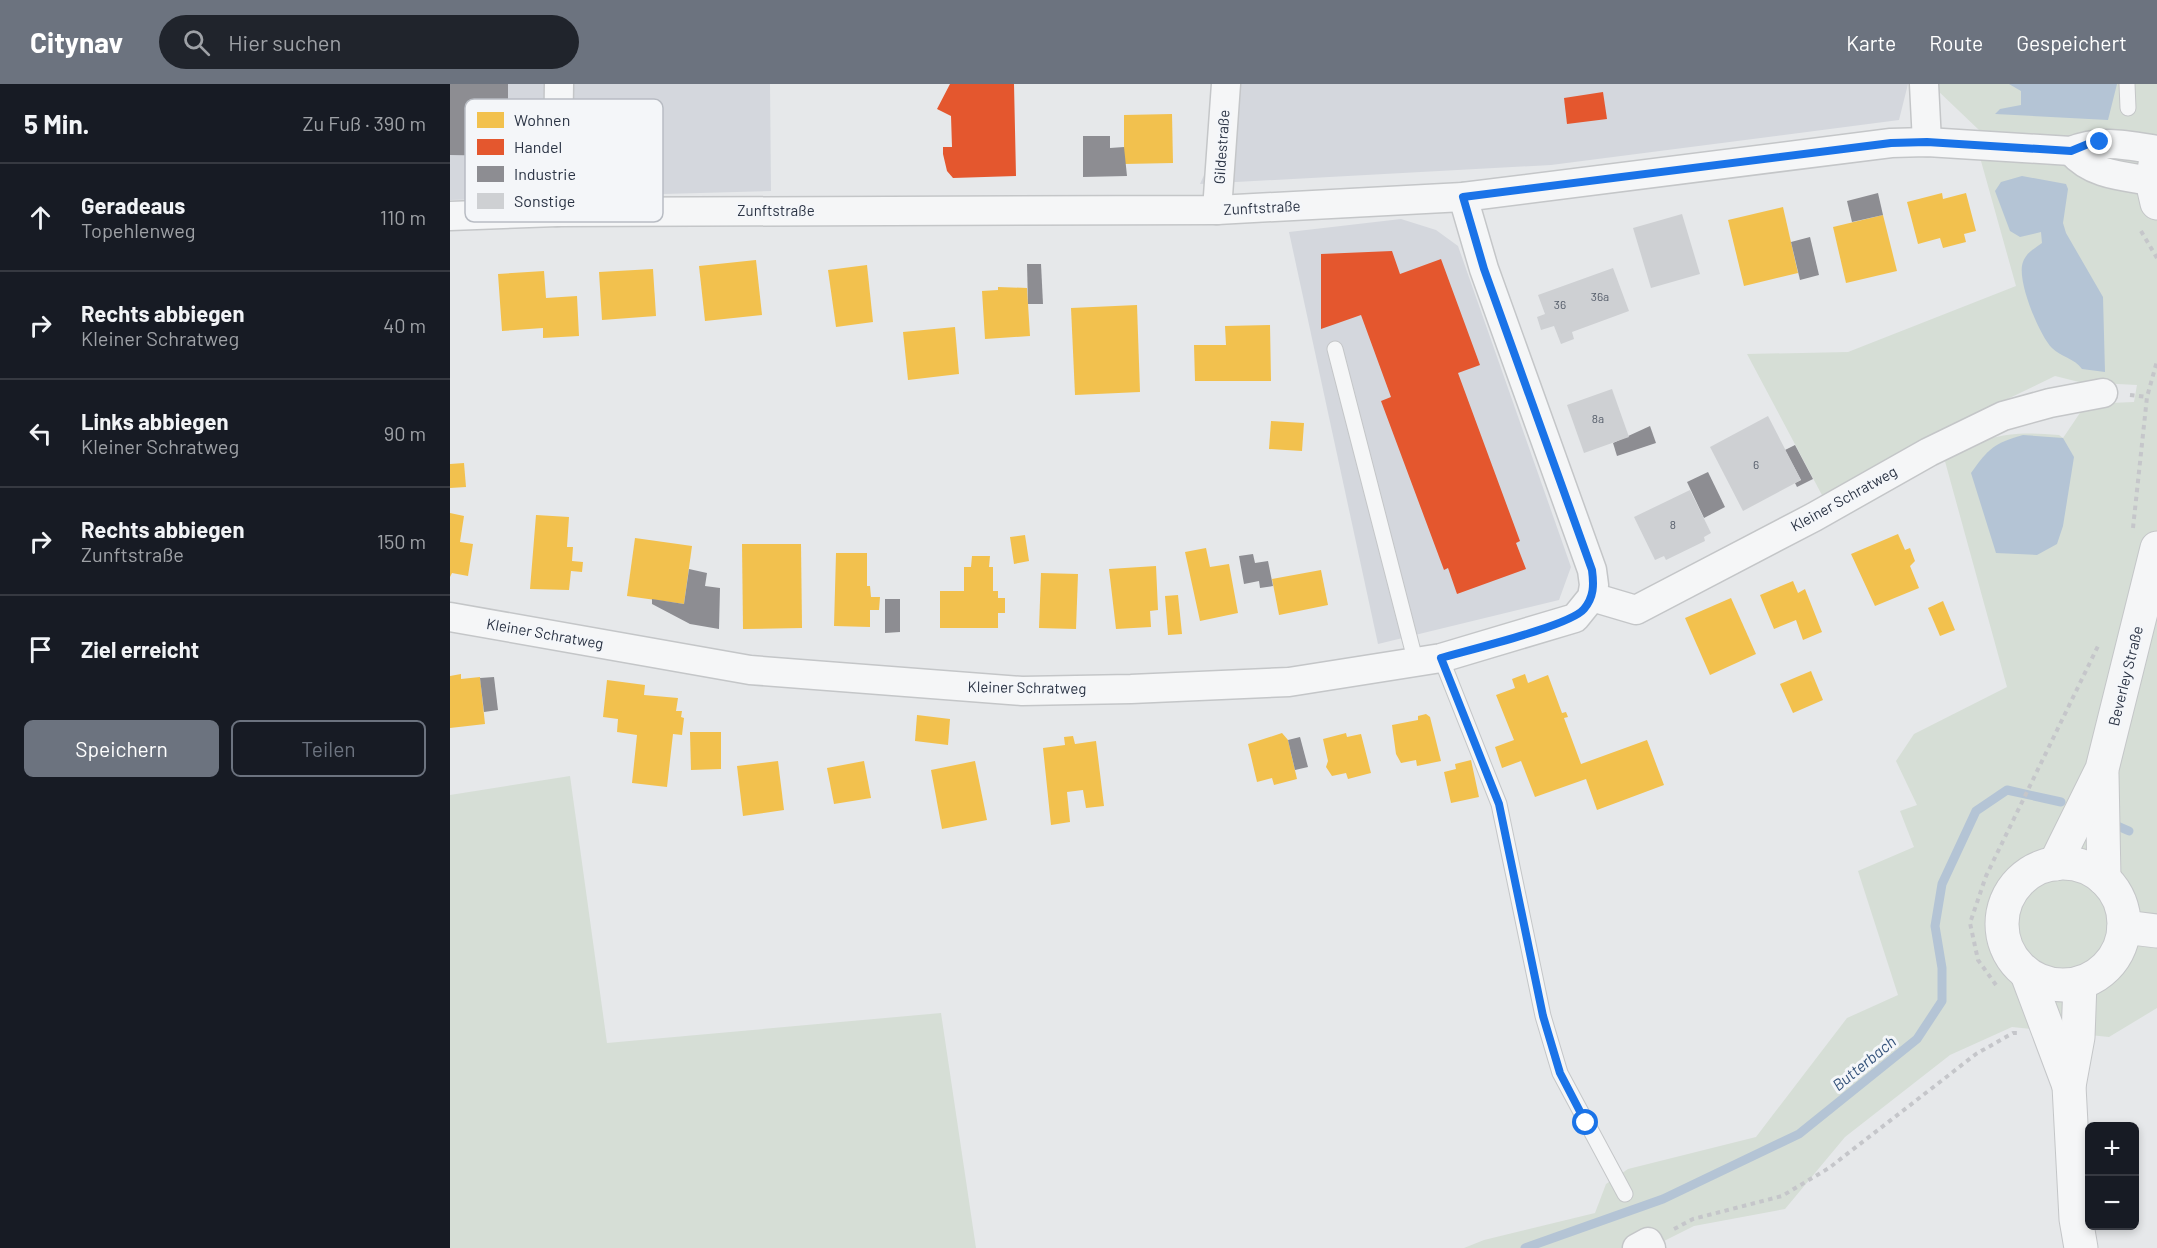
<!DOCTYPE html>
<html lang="de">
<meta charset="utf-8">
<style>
:root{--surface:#171b24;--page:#20242c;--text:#f1f3f6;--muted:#9ea1a6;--line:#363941;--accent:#6c737f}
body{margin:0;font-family:Barlow,sans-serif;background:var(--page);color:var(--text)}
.controls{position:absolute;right:18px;bottom:18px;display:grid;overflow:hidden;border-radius:9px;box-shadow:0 3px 9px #0003}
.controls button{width:54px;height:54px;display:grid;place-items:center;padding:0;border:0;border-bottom:2px solid var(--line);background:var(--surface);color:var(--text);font:30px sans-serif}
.stop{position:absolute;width:18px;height:18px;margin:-14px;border:4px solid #1a73e8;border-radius:50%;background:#fff}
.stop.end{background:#1a73e8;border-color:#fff;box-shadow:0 2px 6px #0008}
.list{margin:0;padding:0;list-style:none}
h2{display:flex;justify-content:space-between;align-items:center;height:78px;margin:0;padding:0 24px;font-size:26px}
h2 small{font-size:20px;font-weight:400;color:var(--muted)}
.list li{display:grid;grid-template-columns:39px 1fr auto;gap:18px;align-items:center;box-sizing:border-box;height:108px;padding:0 24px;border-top:2px solid var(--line)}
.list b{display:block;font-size:22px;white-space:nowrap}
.list p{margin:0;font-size:20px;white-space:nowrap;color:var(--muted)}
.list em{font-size:20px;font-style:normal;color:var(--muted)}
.actions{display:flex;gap:12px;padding:18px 24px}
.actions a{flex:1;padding:14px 0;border:2px solid var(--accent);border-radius:9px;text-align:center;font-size:21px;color:var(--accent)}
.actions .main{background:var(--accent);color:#fff}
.icon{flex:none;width:33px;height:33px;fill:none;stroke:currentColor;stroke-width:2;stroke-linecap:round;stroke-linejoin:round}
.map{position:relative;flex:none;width:1707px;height:1164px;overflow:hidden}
header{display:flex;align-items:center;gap:36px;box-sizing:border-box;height:84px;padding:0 30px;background:var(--accent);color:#fff}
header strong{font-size:28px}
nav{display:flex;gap:33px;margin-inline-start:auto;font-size:21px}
.search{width:420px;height:54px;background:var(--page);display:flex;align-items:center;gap:15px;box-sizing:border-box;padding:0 21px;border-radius:33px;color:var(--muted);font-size:22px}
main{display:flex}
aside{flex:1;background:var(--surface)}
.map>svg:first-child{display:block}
</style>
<header>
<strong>Citynav</strong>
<div class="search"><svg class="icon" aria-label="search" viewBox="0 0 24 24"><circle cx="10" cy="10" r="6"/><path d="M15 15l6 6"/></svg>Hier suchen</div>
<nav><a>Karte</a><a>Route</a><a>Gespeichert</a></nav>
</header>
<main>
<aside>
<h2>5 Min.<small>Zu Fuß · 390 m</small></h2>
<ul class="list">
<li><svg class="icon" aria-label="ahead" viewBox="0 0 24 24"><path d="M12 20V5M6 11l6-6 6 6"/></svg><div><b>Geradeaus</b><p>Topehlenweg</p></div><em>110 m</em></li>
<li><svg class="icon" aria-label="right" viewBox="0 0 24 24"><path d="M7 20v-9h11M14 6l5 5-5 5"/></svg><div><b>Rechts abbiegen</b><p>Kleiner Schratweg</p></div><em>40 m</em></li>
<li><svg class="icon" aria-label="left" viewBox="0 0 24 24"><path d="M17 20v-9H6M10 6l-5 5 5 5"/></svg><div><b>Links abbiegen</b><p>Kleiner Schratweg</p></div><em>90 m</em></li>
<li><svg class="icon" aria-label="right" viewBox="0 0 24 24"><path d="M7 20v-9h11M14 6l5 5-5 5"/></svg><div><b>Rechts abbiegen</b><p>Zunftstraße</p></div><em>150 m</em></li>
<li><svg class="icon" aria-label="arrive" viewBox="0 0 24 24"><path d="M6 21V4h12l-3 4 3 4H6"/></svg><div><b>Ziel erreicht</b></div></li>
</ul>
<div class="actions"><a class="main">Speichern</a><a>Teilen</a></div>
</aside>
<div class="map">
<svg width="1707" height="1164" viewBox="0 0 1707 1164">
<rect width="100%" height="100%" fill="#e6e8ea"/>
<g fill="#d4d7dd">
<path d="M 0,0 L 320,0 L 321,107 L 0,116 Z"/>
<path d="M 766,0 L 1458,0 L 1449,36 L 1101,81 L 750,100 L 760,78 Z"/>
<path d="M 951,135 L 986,146 L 1008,162 L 1121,483 L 1109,516 L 928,560 L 839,148 Z"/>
</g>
<g fill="#d6ded6">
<path d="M 1485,0 L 1707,0 L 1707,924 L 1659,953 L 1562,943 L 1500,971 L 1395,1053 L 1335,1125 L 1244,1142 L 1200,1164 L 1014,1164 L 1034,1156 L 1145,1129 L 1156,1100 L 1178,1085 L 1306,1053 L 1397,934 L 1448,911 L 1408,787 L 1464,763 L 1450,727 L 1467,721 L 1446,677 L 1464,650 L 1557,603 L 1493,370 C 1541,353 1557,346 1609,351 L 1613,354 L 1636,320 L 1684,318 L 1687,301 L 1629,298 L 1605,292 L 1541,323 L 1373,413 L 1297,270 L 1398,268 L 1566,202 L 1531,77 L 1529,46 L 1485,4 Z"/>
<path d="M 120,692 L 157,959 L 491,929 L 526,1164 L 0,1164 L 0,711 Z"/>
</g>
<g fill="#b4c4d5">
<path d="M 1559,0 L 1667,0 L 1658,36 L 1545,30 L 1550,25 L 1571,21 L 1571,7 Z"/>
<path d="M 1572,92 L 1616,100 L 1618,105 L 1613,139 L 1616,149 L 1653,213 L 1655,288 L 1632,285 C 1624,274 1611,273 1602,264 C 1589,251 1566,195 1573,178 C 1576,169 1585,164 1592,159 L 1591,148 L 1570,153 L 1560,147 L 1545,107 L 1551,98 Z"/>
<path d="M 1573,351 L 1613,354 L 1624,373 L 1613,442 L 1607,460 L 1587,471 L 1546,469 L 1521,389 C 1538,365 1544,359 1573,351 Z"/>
</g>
<g fill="#f2c14e">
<path d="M 722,30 L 723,79 L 674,80 L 674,31 Z"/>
<path d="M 1492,109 L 1493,115 L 1516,109 L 1526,147 L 1514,150 L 1516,158 L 1493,164 L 1490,154 L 1468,160 L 1457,118 Z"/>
<path d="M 1333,123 L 1348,189 L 1294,202 L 1278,136 Z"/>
<path d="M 1433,131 L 1447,187 L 1396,199 L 1383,143 Z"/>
<path d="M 306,176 L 312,231 L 255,237 L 249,182 Z"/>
<path d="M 417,181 L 423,238 L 386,243 L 378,186 Z"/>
<path d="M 203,185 L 206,232 L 152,236 L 149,188 Z"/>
<path d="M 94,187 L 96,214 L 127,212 L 129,252 L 93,254 L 93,244 L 52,247 L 48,190 Z"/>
<path d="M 548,203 L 577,204 L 580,252 L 535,255 L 532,207 L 548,206 Z"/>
<path d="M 687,221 L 690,308 L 625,311 L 621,224 Z"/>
<path d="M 820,241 L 821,297 L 745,297 L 744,261 L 776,261 L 775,242 Z"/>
<path d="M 505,243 L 509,290 L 458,296 L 453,248 Z"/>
<path d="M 821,337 L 854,339 L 852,367 L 819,365 Z"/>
<path d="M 14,379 L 16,403 L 0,404 L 0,380 Z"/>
<path d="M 0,429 L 14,432 L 10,458 L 23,460 L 18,492 L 2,489 L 0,493 Z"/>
<path d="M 86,431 L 119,433 L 117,463 L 123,463 L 122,477 L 133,478 L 132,488 L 121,487 L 119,506 L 80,505 Z"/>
<path d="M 1448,450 L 1455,466 L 1460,464 L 1465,477 L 1460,482 L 1469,504 L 1425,522 L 1401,470 Z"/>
<path d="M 575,451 L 579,477 L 564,480 L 560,453 Z"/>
<path d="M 185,454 L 242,462 L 234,520 L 177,512 Z"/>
<path d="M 292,460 L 351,460 L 352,544 L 293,545 Z"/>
<path d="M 756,464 L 760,483 L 779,480 L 788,529 L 750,537 L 735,468 Z"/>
<path d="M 386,469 L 417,469 L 417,502 L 420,502 L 421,513 L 430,513 L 429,526 L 420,526 L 420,543 L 384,542 Z"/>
<path d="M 522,472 L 540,472 L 539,483 L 543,483 L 543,507 L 548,507 L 548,514 L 555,514 L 555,529 L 548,529 L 548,544 L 490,544 L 490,507 L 514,507 L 514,483 L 521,483 Z"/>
<path d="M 706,482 L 708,526 L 700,527 L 701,543 L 666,545 L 659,485 Z"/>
<path d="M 871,486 L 878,521 L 829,531 L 822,495 Z"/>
<path d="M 591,489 L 628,490 L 626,545 L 589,544 Z"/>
<path d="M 1343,497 L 1348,509 L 1355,505 L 1372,548 L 1353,556 L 1346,536 L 1324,545 L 1310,511 Z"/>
<path d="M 728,511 L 732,550 L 718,551 L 715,512 Z"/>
<path d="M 1281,514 L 1306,570 L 1260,591 L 1235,534 Z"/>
<path d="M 1493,517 L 1505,546 L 1490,552 L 1478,524 Z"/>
<path d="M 1361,587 L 1373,616 L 1343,629 L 1330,600 Z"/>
<path d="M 11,590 L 11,595 L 30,593 L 35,640 L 0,644 L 0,592 Z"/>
<path d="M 1075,590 L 1078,599 L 1098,591 L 1112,629 L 1116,628 L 1118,633 L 1114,634 L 1131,680 L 1197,656 L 1214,701 L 1147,726 L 1136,695 L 1085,713 L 1071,677 L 1052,684 L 1045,663 L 1064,656 L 1046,611 L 1065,604 L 1062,595 Z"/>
<path d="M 157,596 L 195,601 L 194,611 L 228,614 L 226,627 L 232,627 L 231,633 L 234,634 L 232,651 L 223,650 L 217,703 L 182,699 L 187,651 L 167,648 L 168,635 L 153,633 Z"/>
<path d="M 976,630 L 980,633 L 991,677 L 967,682 L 966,676 L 951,679 L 946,670 L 942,641 L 968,636 L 968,632 Z"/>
<path d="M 467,631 L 500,635 L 498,661 L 465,657 Z"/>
<path d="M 240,648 L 271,648 L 271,685 L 241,686 Z"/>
<path d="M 832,649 L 838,656 L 847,695 L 824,701 L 822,694 L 807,698 L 798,660 Z"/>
<path d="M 896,649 L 897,653 L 911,650 L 921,689 L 898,695 L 896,689 L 882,692 L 876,683 L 878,677 L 873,655 Z"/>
<path d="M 623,652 L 625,660 L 646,657 L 654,722 L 636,724 L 633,706 L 617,708 L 620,738 L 601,741 L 593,664 L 615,661 L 614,653 Z"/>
<path d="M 1021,676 L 1029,713 L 1001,719 L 994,688 L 1006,685 L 1005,680 Z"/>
<path d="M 328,677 L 334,726 L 293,732 L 287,682 Z"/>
<path d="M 414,677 L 421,714 L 384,720 L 377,684 Z"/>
<path d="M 525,677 L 537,736 L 492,745 L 481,686 Z"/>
</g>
<g fill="#e4572e">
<path d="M 500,0 L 564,0 L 566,92 L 503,94 L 497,87 L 493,70 L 493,63 L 502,63 L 501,32 L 487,25 Z"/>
<path d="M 1153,8 L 1157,35 L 1117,40 L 1114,14 Z"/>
<path d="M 942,167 L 950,190 L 991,175 L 1030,281 L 1008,289 L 1070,457 L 1066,459 L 1076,485 L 1007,510 L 998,484 L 994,486 L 931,317 L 941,313 L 911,231 L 871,245 L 871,170 Z"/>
</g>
<g fill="#8d8d92">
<path d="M 0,0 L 58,0 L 58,72 L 0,71 Z"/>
<path d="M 633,52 L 660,52 L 660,64 L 674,63 L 677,92 L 633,93 Z"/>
<path d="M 1428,109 L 1433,131 L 1402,138 L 1397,117 Z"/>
<path d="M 1360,153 L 1369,191 L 1350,196 L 1341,158 Z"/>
<path d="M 577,180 L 591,180 L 593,220 L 578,220 Z"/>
<path d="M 1200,342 L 1206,359 L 1167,372 L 1163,359 Z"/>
<path d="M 1345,361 L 1363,395 L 1347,403 L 1345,399 L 1351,396 L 1335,366 Z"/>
<path d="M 1258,388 L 1275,423 L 1254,434 L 1237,398 Z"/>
<path d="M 803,470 L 805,479 L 818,477 L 823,502 L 810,504 L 809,497 L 794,500 L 789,472 Z"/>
<path d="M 239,485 L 257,489 L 255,502 L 270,504 L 269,545 L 240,540 L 202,520 L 202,515 L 234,520 Z"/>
<path d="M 435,515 L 450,515 L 450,548 L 435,549 Z"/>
<path d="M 44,593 L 48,626 L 34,628 L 30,594 Z"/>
<path d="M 850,653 L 858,683 L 845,686 L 838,656 Z"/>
</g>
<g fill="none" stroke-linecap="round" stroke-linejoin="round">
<g stroke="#b4c4d5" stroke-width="9">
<path d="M 1663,740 L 1679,747"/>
<path d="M 1075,1164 L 1213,1115 L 1349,1050 L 1467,955 L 1492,917 L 1492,884 L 1485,842 L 1492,800 L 1526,727 L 1557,706 L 1611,718"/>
</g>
</g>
<g fill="#ced0d3">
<path d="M 1232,130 L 1250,190 L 1201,204 L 1183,144 Z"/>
<path d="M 1163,184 L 1179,227 L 1122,248 L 1124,255 L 1111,260 L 1104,242 L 1091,246 L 1087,233 L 1095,230 L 1088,211 Z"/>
<path d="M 1162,305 L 1179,353 L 1134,369 L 1117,321 Z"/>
<path d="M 1318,332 L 1351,396 L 1293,427 L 1260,363 Z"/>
<path d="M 1240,406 L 1261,449 L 1254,453 L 1255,457 L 1216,476 L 1214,472 L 1205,476 L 1184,433 Z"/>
</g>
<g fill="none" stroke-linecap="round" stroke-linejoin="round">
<defs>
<g id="service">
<path d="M 1677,0 L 1678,24"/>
<path d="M 885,265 L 966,579"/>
<path d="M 991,574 L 1049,720 L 1093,932 L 1110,989 L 1175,1110"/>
</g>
<g id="minor">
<path d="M 1474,0 L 1477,58"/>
<path d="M 1621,67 C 1642,91 1672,92 1702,97"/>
<path d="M 767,126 L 776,0"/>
<path d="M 107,128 L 109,0"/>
<path d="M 0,132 L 107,128 L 767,126 L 1013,113 L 1441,59 L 1477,58 L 1621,67 C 1650,55 1676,61 1707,66"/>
<path d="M 1142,513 L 1186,526 L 1364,433 L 1479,368 L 1553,332 L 1600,319 L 1653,309"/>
<path d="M 0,533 L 300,586 L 572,607 L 681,605 L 839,598 L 991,574 L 1125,534 L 1142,513 L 1144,501 L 1142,486 L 1034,185 L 1013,113"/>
<path d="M 1187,1164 L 1198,1158 L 1201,1164"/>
</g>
<g id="tertiary">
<path d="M 1707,70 L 1702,97 L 1707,119"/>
<path d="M 1652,690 L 1654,795"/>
<circle cx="1613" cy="840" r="61"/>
<path d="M 1605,780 L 1652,685 L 1707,464"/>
<path d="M 1674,843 L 1707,847"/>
<path d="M 1577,890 L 1619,1002"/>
<path d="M 1630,899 L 1628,953 L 1619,1002 L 1626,1135 L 1631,1164"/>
</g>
</defs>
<use href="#service" stroke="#c4c6c8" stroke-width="17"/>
<use href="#minor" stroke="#c4c6c8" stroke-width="31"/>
<use href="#tertiary" stroke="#c4c6c8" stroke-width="35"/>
<g stroke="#c5c6ca" stroke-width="4" stroke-dasharray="4.5 4.5" stroke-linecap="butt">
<path d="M 1691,147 L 1707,174"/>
<path d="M 1680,311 L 1697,313"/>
<path d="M 1683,444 L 1697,313 L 1707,277"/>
<path d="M 1546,901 L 1528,876 L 1520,839 L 1536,792 L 1649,560"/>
<path d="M 1224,1145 L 1243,1135 L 1332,1112 L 1379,1084 L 1526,970 L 1563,949 L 1567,949"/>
</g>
<use href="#service" stroke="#f5f6f7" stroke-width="15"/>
<use href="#minor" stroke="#f5f6f7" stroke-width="28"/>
<use href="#tertiary" stroke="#f5f6f7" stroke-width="33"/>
</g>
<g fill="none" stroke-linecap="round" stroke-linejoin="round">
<path stroke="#1a73e8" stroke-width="8" d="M 1136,1039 L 1110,989 L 1093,932 L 1049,720 L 991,574 C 1018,566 1120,542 1134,525 C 1144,513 1144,501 1142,486 L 1034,185 L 1013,113 L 1441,59 L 1477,58 L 1621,67 L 1638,60 L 1650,58"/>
</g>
<g text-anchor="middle" stroke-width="6" stroke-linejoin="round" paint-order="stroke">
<g font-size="12" fill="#545c69">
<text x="1150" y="217">36a</text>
<text x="1110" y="225">36</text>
<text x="1148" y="339">8a</text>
<text x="1306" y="385">6</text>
<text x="1223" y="445">8</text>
</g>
<g font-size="15" fill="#2b3445" stroke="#f4f6f9">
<text transform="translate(772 63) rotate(-86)" y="5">Gildestraße</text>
<text transform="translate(812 124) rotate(-3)" y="5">Zunftstraße</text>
<text x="326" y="132">Zunftstraße</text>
<text transform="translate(1394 415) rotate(-29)" y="5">Kleiner Schratweg</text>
<text transform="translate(95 550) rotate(10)" y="5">Kleiner Schratweg</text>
<text transform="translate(1676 592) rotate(-76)" y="5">Beverley Straße</text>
<text transform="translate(577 604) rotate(1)" y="5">Kleiner Schratweg</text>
</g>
<g font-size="16" font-style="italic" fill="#34527a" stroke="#f4f6f9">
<text transform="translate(1414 979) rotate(-39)" y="6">Butterbach</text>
</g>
</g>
<rect x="15" y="15" width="198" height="123" rx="9" fill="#f4f6f9" stroke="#b8bcc3" stroke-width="1.5"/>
<rect x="27" y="28" width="27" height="16" fill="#f2c14e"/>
<rect x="27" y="55" width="27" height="16" fill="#e4572e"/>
<rect x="27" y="82" width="27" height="16" fill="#8d8d92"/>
<rect x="27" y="109" width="27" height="16" fill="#ced0d3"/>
<g font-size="16" fill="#2b3445">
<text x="64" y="42">Wohnen</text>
<text x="64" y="69">Handel</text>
<text x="64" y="96">Industrie</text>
<text x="64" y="123">Sonstige</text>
</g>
</svg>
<div class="controls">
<button>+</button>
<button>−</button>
</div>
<div class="stop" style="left:1136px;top:1039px"></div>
<div class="stop end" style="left:1650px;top:58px"></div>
</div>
</main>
